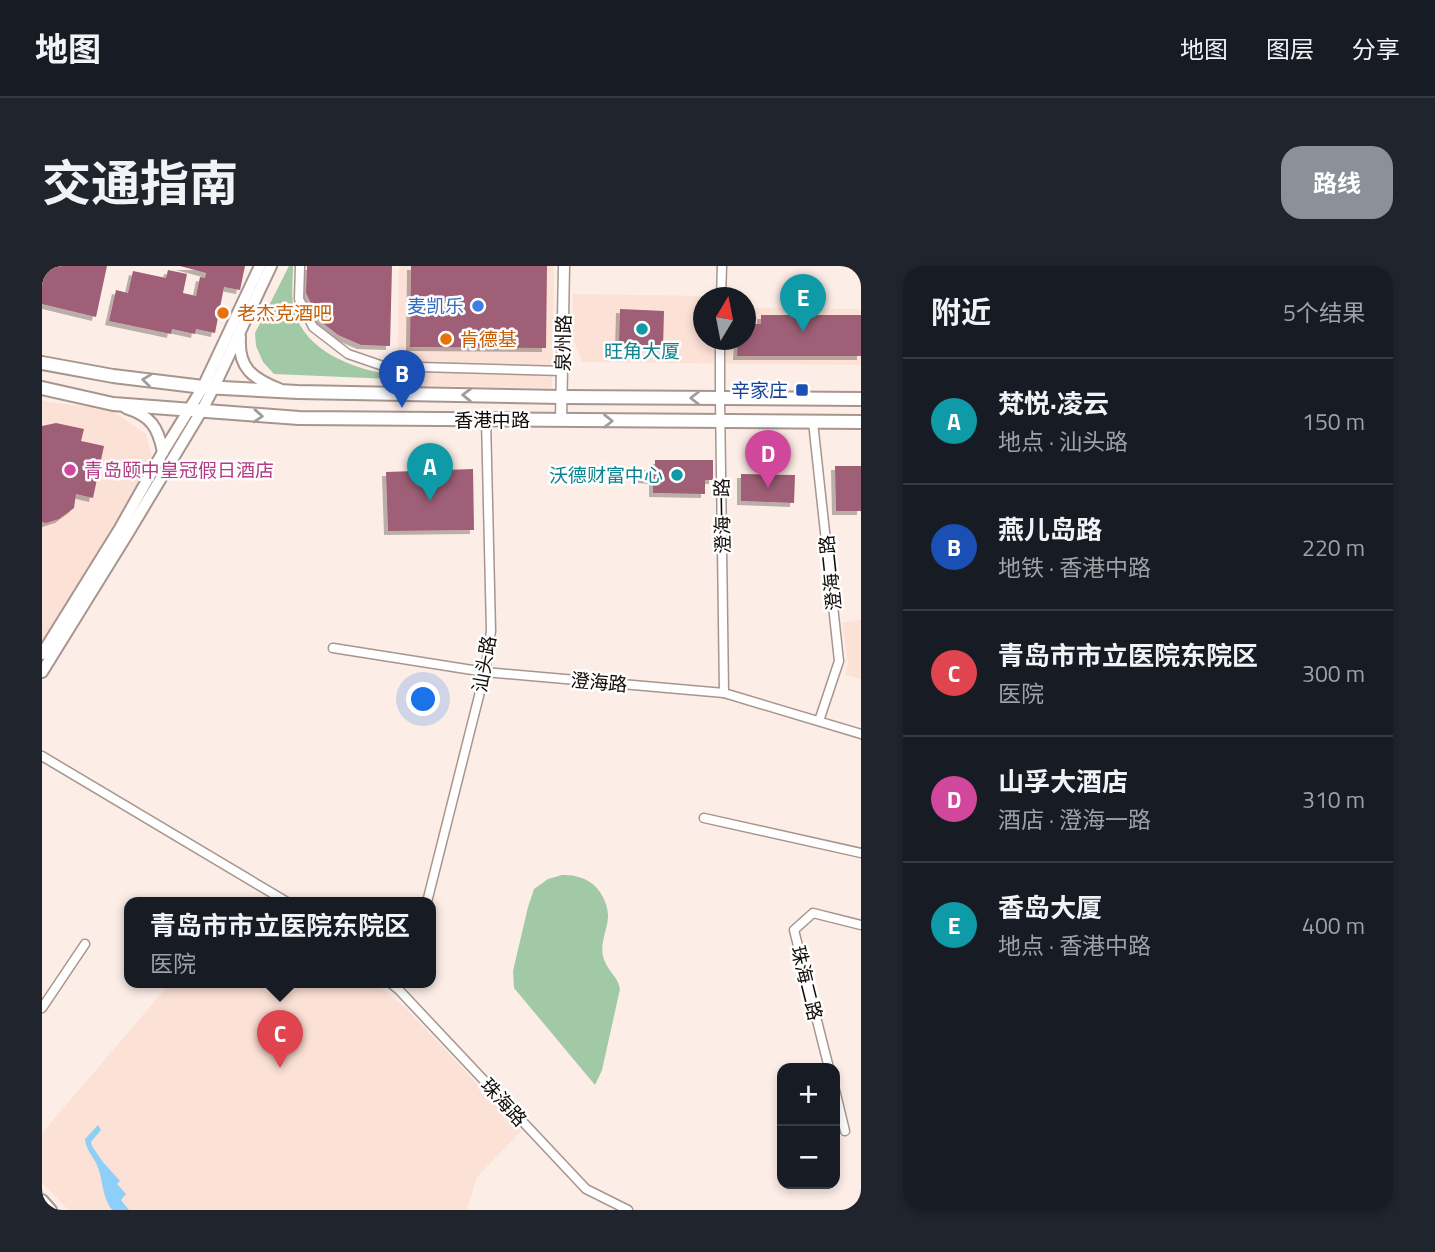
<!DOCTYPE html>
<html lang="zh">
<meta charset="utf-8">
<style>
:root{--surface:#171b24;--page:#20242c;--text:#f1f3f6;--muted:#9ea1a6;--line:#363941;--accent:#8c9099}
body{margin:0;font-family:"Titillium Web","Noto Sans SC",sans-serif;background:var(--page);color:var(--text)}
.controls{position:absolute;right:21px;bottom:21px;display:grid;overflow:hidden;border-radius:14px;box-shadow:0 4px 10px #0003}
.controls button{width:63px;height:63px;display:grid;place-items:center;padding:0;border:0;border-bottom:2px solid var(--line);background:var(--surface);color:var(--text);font:35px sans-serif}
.compass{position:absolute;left:651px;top:21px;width:63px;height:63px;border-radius:50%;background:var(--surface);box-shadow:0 4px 10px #0003;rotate:10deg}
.you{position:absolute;left:382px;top:434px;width:24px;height:24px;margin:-18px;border:5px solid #fff;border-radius:50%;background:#1a73e8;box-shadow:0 0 0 10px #1a73e833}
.badge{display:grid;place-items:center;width:46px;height:46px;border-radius:50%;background:var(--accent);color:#fff;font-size:23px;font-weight:700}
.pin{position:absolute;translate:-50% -58px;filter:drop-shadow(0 2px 4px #0008)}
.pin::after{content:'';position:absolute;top:37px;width:24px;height:21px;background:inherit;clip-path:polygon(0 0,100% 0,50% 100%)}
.popup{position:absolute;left:82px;top:631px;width:312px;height:91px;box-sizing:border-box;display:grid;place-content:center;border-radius:14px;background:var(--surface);filter:drop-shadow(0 2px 5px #0005);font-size:23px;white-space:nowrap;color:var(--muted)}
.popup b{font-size:26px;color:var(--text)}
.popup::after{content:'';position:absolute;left:50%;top:100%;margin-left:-14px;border:14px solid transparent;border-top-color:var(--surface)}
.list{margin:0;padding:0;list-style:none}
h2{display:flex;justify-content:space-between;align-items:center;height:91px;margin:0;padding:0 28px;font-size:30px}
h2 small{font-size:23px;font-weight:400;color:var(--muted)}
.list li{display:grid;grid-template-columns:46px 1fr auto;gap:21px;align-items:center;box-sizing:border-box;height:126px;padding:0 28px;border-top:2px solid var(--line)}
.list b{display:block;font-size:26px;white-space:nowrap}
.list p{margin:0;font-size:23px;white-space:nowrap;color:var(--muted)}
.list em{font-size:23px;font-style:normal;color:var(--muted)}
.map{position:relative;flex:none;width:819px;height:944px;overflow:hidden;border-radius:21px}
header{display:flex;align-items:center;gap:42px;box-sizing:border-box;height:98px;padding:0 35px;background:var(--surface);border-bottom:2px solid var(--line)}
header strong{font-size:33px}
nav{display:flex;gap:38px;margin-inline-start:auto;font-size:24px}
.intro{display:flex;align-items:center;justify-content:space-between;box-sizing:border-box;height:168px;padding:0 42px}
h1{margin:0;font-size:49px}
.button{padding:18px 32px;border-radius:21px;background:var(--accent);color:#fff;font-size:24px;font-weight:700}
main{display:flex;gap:42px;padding:0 42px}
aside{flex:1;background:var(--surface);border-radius:21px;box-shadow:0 4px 10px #0003}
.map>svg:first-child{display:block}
</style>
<header>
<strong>地图</strong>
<nav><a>地图</a><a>图层</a><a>分享</a></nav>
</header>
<div class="intro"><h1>交通指南</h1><a class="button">路线</a></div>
<main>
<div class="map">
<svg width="819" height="944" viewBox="0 0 819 944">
<defs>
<filter id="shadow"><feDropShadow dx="-4" dy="4" stdDeviation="0" flood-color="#0004"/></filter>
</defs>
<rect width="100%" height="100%" fill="#fdede7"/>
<g fill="#fce1d6">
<path d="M 357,0 L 512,0 L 510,122 L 355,119 Z"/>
<path d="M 531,28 L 668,30 L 662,32 L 662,74 L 704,74 L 704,42 L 819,43 L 819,99 L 540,96 L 531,72 Z"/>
<path d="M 0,135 L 69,144 L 104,168 L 111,196 L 69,273 L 0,376 Z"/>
<path d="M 819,354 L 819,413 L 803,409 L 806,397 L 800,357 Z"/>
<path d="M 129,716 L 331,716 L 362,740 L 479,865 L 435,911 L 425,944 L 26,944 L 0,916 L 0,867 Z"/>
</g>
<g fill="#a2c9a5">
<path d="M 247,0 L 251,0 C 251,14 249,30 252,44 C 262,84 310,103 347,108 L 348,113 L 232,108 L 221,96 L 214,80 L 213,67 Z"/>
<path d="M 520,609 C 529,609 538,610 546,615 C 558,621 567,639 566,652 C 565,664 558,678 561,690 C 564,704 576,710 578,723 L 560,804 L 553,819 L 472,722 L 471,705 L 486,641 L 492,623 L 506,613 Z"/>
</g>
<path fill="#8ecff9" d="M 56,859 L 59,864 L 49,876 L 50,880 L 61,896 L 78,915 L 75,918 L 84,928 L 79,934 L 87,944 L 70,944 C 59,928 62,916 55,899 C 51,890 44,884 43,873 Z"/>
<g fill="#9f5e76" filter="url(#shadow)">
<path d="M 0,0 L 65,0 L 54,51 L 0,38 Z"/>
<path d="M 138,0 L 203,0 L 198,24 L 182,21 L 173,67 L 154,63 L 153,68 L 130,63 L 129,68 L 67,55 L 74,24 L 86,27 L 91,5 L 124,12 L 126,4 L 145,8 L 141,27 L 154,30 L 158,11 L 163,12 L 164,7 Z"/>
<path d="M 265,0 L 350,0 L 348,80 L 319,79 L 296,69 L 277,54 L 264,27 Z"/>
<path d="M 369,0 L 505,0 L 504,82 L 368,81 Z"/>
<path d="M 578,43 L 622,45 L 621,82 L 577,80 Z"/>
<path d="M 719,49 L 819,49 L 819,90 L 695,90 L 696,74 L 704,74 L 704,58 L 719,58 Z"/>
<path d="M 14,157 L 42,163 L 39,175 L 62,180 L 51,232 L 34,228 L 32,242 L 17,253 L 4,257 L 0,256 L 0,160 Z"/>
<path d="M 613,194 L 671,194 L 671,214 L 663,214 L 663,228 L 611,227 L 611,214 L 600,213 L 600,204 L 613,204 Z"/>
<path d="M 793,200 L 819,200 L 819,245 L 794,245 Z"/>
<path d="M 431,203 L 432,264 L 346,265 L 344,206 Z"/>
<path d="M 699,208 L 753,209 L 752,237 L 699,235 Z"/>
</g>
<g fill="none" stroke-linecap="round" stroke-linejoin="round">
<defs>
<g id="minor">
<path d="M 258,0 L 257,33 L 271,61 L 306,88 L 341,100 L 520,105"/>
<path d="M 679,32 L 680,0"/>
<path d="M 678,74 L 678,132 L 682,427"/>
<path d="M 771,156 L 797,395 L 777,455"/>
<path d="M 291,382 L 443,406 L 682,427 L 819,468"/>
<path d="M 0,490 L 245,636"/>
<path d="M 662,552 L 819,587"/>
<path d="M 385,636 L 443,406 L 449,365 L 444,153"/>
<path d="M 347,716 L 357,724 L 544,923 L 586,944"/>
<path d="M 0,742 L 43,678"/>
<path d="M 787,802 L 752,664 L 771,647 L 819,659"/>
<path d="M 793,824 L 803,865"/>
</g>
<path id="tertiary" d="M 519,154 L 522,0"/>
<g id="secondary">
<path d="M 198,71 C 196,102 210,112 237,123"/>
<path d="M 84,142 C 109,150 116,161 121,186"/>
<path d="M 0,388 L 77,264 L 121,186 L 161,121 L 218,0"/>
<path d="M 0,406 L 86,267 L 160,144 L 172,121 L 229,0"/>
<path d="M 0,934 L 9,944"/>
</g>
<g id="primary">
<path d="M 0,97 L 71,110 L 161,121 L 256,126 L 520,131 L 819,133"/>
<path d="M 0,122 L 71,138 L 257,152 L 819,156"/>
</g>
</defs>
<use href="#minor" stroke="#a7958e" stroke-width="11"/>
<use href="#tertiary" stroke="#a7958e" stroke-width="13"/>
<use href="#secondary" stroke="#a7958e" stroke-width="14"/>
<use href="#primary" stroke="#a7958e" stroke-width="16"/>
<use href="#minor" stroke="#fff" stroke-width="8"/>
<use href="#tertiary" stroke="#fff" stroke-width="10"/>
<use href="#secondary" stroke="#fff" stroke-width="10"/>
<use href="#primary" stroke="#fff" stroke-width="12"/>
</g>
<defs><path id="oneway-chevron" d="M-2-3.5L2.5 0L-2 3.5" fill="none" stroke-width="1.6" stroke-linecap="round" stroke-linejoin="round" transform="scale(1.75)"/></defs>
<g stroke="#a09d9c">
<use href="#oneway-chevron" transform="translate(105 114) rotate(-173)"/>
<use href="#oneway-chevron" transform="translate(425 129) rotate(-179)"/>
<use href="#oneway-chevron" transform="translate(653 132) rotate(-180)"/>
<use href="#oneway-chevron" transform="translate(216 150) rotate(4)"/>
<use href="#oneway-chevron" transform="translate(566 155)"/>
</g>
<circle fill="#3f7fe0" stroke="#fefefe" stroke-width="2.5" cx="436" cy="40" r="7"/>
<g fill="#e8710a" stroke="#fefefe" stroke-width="2.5">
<circle cx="181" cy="47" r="7"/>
<circle cx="404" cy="73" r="7"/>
</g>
<g fill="#0f9aa8" stroke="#fefefe" stroke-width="2.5">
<circle cx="600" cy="63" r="7"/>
<circle cx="635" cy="209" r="7"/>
</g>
<rect fill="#1a4fb4" stroke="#fefefe" stroke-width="2.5" x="753" y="117" width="14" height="14" rx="3.5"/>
<circle fill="#d1479c" stroke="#fefefe" stroke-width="2.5" cx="28" cy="204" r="7"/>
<g text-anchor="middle" stroke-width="5" stroke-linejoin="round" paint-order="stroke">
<g font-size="19" fill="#366cbe" stroke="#fefefe" text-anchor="end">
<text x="422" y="47">麦凯乐</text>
</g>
<g font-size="19" fill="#c56008" stroke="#fefefe" text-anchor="start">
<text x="195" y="54">老杰克酒吧</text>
<text x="418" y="80">肯德基</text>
</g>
<g font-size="19" fill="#110b08" stroke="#fefefe">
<text transform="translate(521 77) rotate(-89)" y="7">泉州路</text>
<text x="450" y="161">香港中路</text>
<text transform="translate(680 250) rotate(-91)" y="7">澄海一路</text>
<text transform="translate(788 307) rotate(-96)" y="7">澄海二路</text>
<text transform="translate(442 398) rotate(-80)" y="7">汕头路</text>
<text transform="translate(557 416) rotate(5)" y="7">澄海路</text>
<text transform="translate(765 717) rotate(76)" y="7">珠海二路</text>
<text transform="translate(462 836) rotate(47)" y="7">珠海路</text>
</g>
<g font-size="19" fill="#0d838f" stroke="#fefefe">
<text x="600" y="92">旺角大厦</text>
<text x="621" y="216" text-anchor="end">沃德财富中心</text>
</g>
<g font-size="19" fill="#164399" stroke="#fefefe" text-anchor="end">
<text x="746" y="131">辛家庄</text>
</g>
<g font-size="19" fill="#b23c85" stroke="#fefefe" text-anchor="start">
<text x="42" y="211">青岛颐中皇冠假日酒店</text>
</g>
</g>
</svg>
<div class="controls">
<button>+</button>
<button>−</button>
</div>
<svg class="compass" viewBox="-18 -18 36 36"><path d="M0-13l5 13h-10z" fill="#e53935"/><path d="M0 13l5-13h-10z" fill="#9ea1a6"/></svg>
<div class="you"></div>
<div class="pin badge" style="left:388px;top:235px;background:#0f9aa8">A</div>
<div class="pin badge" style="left:360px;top:142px;background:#1a4fb4">B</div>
<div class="pin badge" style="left:238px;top:802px;background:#e0444e">C</div>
<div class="popup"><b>青岛市市立医院东院区</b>医院</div>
<div class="pin badge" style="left:726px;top:222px;background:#d1479c">D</div>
<div class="pin badge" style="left:761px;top:66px;background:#0f9aa8">E</div>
</div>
<aside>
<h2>附近<small>5个结果</small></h2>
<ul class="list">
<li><span class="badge" style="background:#0f9aa8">A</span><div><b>梵悦·凌云</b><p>地点 · 汕头路</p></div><em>150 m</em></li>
<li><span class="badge" style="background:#1a4fb4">B</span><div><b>燕儿岛路</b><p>地铁 · 香港中路</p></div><em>220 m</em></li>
<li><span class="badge" style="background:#e0444e">C</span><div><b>青岛市市立医院东院区</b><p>医院</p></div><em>300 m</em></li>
<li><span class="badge" style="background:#d1479c">D</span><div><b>山孚大酒店</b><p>酒店 · 澄海一路</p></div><em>310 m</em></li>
<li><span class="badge" style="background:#0f9aa8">E</span><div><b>香岛大厦</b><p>地点 · 香港中路</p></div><em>400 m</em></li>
</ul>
</aside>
</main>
